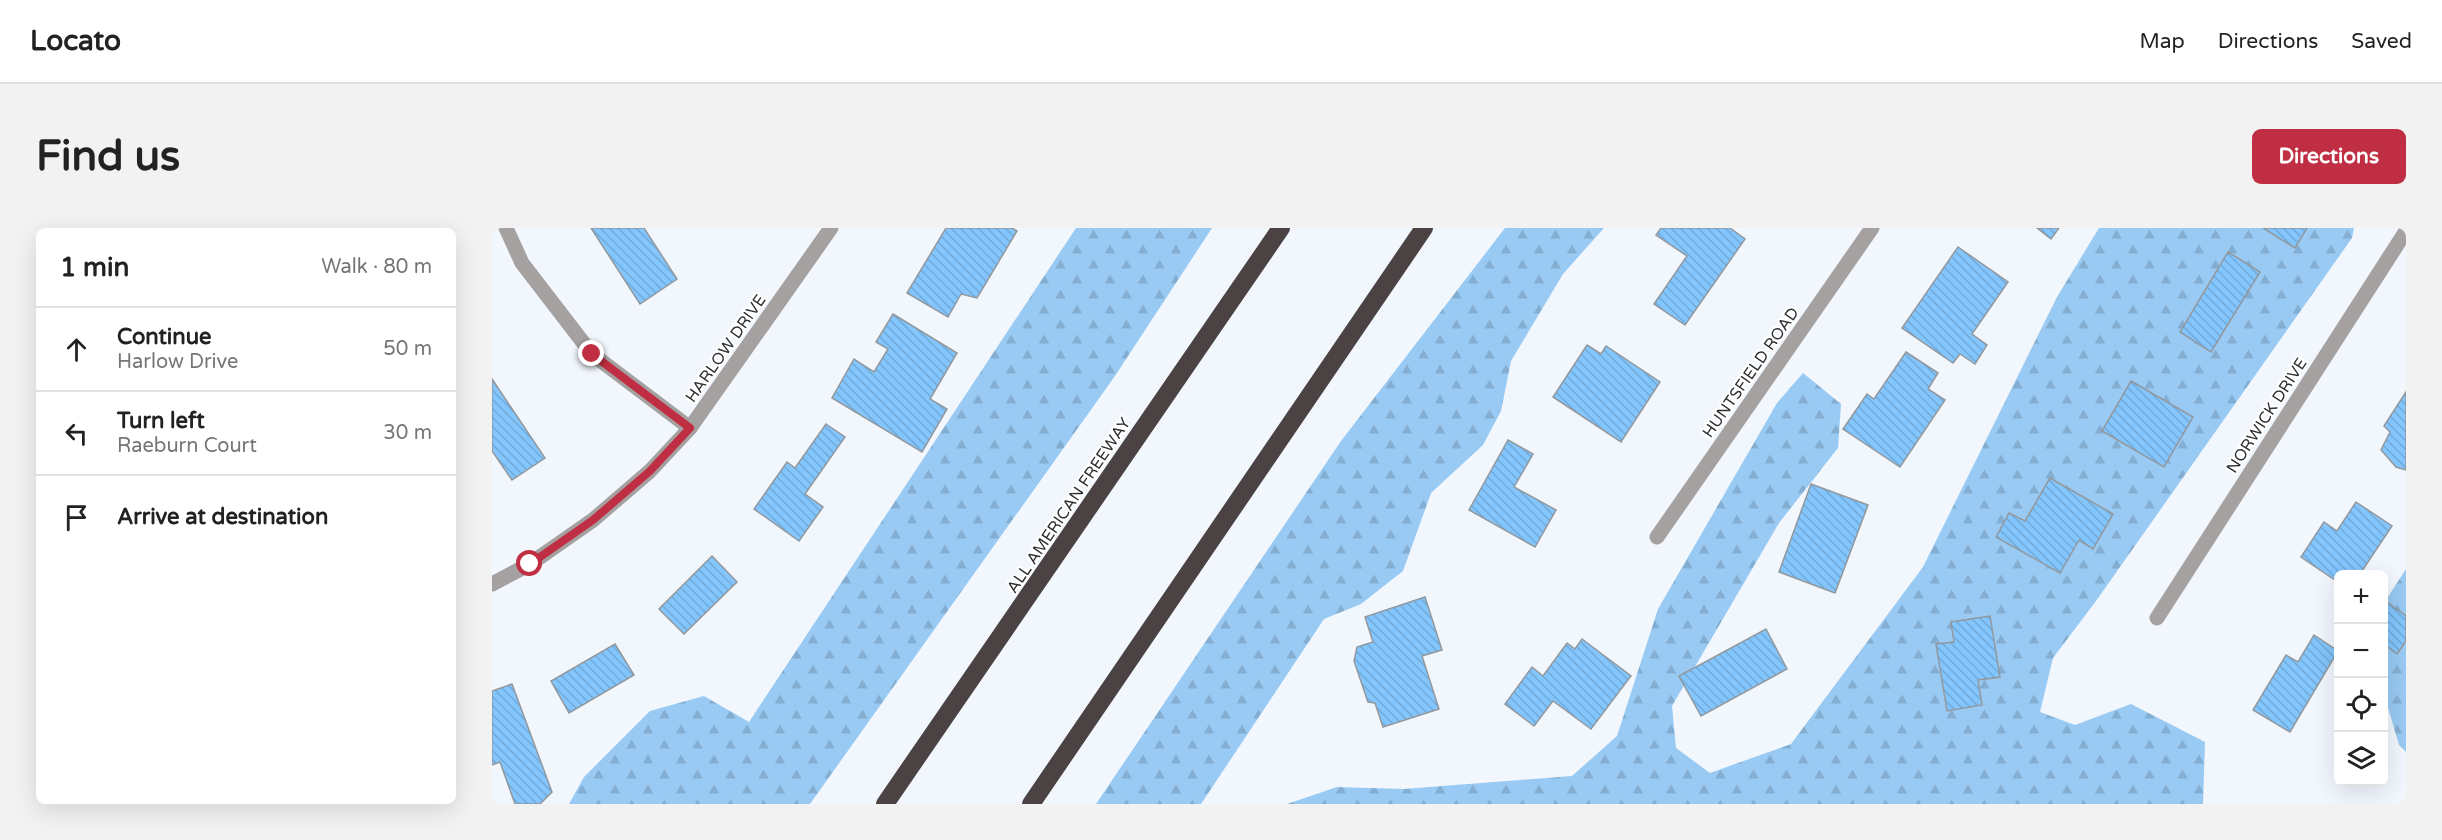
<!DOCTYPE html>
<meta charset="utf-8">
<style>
:root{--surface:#fff;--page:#f2f2f2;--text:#222;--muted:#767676;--line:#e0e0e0;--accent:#bf2e42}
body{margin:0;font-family:"Varela Round",sans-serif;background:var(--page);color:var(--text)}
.controls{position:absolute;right:18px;bottom:18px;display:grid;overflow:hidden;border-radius:9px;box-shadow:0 6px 24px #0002}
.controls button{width:54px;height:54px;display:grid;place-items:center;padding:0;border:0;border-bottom:2px solid var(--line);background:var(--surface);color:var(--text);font:30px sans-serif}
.stop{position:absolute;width:18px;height:18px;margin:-14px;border:4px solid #bf2e42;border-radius:50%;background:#fff}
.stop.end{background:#bf2e42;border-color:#fff;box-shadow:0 2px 6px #0008}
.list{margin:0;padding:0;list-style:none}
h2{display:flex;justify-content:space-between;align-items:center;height:78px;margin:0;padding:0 24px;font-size:26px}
h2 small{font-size:20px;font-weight:400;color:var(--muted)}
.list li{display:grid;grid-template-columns:39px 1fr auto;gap:18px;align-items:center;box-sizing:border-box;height:84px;padding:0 24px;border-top:2px solid var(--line)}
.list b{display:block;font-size:22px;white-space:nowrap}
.list p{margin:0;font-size:20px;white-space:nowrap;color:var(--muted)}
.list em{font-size:20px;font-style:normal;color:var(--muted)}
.icon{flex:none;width:33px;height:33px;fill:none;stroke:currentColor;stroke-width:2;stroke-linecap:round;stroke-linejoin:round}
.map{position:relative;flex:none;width:1914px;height:576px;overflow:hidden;border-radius:9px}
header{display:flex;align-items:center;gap:36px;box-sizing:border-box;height:84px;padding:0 30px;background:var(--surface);border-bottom:2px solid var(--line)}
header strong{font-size:28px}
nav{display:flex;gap:33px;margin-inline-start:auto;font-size:21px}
.intro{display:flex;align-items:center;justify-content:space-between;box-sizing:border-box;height:144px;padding:0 36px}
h1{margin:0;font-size:42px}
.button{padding:15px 27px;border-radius:9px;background:var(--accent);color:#fff;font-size:21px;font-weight:700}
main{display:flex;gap:36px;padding:0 36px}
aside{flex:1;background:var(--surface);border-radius:9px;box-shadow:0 6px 24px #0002}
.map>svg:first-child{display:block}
</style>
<header>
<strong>Locato</strong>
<nav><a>Map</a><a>Directions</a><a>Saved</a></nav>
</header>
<div class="intro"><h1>Find us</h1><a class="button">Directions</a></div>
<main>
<aside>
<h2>1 min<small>Walk · 80 m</small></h2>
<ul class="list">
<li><svg class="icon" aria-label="ahead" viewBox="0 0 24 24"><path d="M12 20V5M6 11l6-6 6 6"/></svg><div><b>Continue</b><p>Harlow Drive</p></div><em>50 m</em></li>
<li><svg class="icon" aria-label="left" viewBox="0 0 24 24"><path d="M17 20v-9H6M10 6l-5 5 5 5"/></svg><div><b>Turn left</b><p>Raeburn Court</p></div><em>30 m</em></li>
<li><svg class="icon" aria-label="arrive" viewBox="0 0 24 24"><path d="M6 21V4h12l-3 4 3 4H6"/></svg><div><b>Arrive at destination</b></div></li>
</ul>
</aside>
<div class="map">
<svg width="1914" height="576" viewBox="0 0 1914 576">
<defs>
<pattern id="forest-firs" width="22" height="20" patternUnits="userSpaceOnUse" patternTransform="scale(1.5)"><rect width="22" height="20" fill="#99caf3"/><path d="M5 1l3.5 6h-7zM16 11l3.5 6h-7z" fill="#84aed1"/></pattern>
<pattern id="building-back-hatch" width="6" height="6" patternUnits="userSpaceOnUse" patternTransform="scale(1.5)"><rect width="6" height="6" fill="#83c6fd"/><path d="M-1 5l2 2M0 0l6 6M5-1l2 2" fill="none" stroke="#71aad9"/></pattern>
</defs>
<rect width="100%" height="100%" fill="#f1f7fd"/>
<g fill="url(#forest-firs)">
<path d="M 584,0 L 720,0 L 623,148 L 318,576 L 77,576 L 92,549 L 158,483 L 212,468 L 257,494 Z"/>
<path d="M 1013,0 L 1112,0 L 1071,46 L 1019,133 L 1009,183 L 991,217 L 939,265 L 911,343 L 869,376 L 832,391 L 709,576 L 604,576 L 849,213 Z"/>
<path d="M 1607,0 L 1862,0 L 1860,10 L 1604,373 L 1561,430 L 1548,484 L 1583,497 L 1639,476 L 1713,514 L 1711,576 L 795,576 L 845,559 L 912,561 L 1080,548 L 1125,508 L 1166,381 L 1285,175 L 1311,145 L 1349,176 L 1346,220 L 1287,295 L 1180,478 L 1184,520 L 1218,545 L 1299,516 L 1431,339 L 1565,69 Z"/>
<path d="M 1914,341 L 1914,524 L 1907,517 L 1892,466 L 1892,375 Z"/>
</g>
<g fill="url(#building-back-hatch)" stroke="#93989d" stroke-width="1.5">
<path d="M 99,0 L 152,0 L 185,51 L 148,76 Z"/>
<path d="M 454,0 L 520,0 L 525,3 L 485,70 L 469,66 L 456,89 L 415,65 Z"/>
<path d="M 1169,0 L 1238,0 L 1253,11 L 1193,97 L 1162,76 L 1195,28 L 1164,7 Z"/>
<path d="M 1545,0 L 1567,0 L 1559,11 Z"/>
<path d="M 1771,0 L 1815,0 L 1803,20 Z"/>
<path d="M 1466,19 L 1516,54 L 1480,106 L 1495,117 L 1483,136 L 1468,126 L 1461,135 L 1410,100 Z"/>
<path d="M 1736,24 L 1768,44 L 1719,124 L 1688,104 Z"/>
<path d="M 401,86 L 465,125 L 438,171 L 455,181 L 430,224 L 340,170 L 362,131 L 382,144 L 396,121 L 384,114 Z"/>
<path d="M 1095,117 L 1109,126 L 1114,118 L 1168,154 L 1129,214 L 1061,169 Z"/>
<path d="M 1414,124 L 1446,145 L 1436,161 L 1453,172 L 1408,239 L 1351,201 L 1375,166 L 1382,171 Z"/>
<path d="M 0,151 L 53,230 L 20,252 L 0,223 Z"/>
<path d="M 1639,153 L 1701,189 L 1672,239 L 1610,203 Z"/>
<path d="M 1914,164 L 1914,242 L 1904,239 L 1889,222 L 1898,204 L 1892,198 Z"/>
<path d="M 334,196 L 353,209 L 313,266 L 331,279 L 307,313 L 262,281 L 295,234 L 303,240 Z"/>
<path d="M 1016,212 L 1041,226 L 1022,259 L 1064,282 L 1043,319 L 977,282 Z"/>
<path d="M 1558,250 L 1621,286 L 1601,321 L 1587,312 L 1568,345 L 1504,309 L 1517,285 L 1533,293 Z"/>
<path d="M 1319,256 L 1376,277 L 1343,365 L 1287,344 Z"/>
<path d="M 1864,274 L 1900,298 L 1868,346 L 1846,346 L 1846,354 L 1809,329 L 1832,294 L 1845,303 Z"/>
<path d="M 220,328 L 245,354 L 192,406 L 167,381 Z"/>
<path d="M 933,369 L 950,422 L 930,428 L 947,481 L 891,499 L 883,475 L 876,474 L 862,433 L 865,419 L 881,414 L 873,389 Z"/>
<path d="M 1892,372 L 1914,388 L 1914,413 L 1905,426 L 1892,416 Z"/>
<path d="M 1498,388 L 1508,449 L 1486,452 L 1490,477 L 1455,483 L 1444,416 L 1462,414 L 1459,394 Z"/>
<path d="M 1274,401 L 1295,441 L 1209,488 L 1187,448 Z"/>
<path d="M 1822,407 L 1846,423 L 1798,504 L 1761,482 L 1794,427 L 1806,434 Z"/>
<path d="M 1090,411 L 1139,448 L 1099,501 L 1061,473 L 1042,498 L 1013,476 L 1040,439 L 1051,448 L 1075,415 L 1083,421 Z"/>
<path d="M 123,416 L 142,447 L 77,485 L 59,453 Z"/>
<path d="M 20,456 L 60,564 L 48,576 L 23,576 L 8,534 L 0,537 L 0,463 Z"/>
</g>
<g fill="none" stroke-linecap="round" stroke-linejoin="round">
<g stroke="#a5a1a1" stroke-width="15">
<path d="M 14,0 L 30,35 L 100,126 L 198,200"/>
<path d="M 1165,309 L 1380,0"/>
<path d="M 0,356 L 38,336 L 101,292 L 158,243 L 198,200 L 339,0"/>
<path d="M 1665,390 L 1914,3"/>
</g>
<g stroke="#4b4343" stroke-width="18">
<path d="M 393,576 L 789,0"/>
<path d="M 539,576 L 932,0"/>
</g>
</g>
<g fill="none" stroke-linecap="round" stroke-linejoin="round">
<path stroke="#bf2e42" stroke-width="8" d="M 38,336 L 101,292 L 158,243 L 198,200 L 100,126"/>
</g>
<g text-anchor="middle" stroke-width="4.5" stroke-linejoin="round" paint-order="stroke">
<g font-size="16" fill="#2d2f31" stroke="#fff">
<text transform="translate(233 120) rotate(-55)" y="6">HARLOW DRIVE</text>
<text transform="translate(1258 144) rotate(-55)" y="6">HUNTSFIELD ROAD</text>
<text transform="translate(1774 187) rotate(-57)" y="6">NORWICK DRIVE</text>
<text transform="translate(576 277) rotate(-56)" y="6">ALL AMERICAN FREEWAY</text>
</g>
</g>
</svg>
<div class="controls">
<button>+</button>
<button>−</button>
<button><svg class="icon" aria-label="locate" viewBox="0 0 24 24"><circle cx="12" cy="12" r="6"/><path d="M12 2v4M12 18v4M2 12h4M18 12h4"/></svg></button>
<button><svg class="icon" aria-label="layers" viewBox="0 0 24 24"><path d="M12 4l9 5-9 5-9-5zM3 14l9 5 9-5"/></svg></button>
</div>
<div class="stop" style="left:38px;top:336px"></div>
<div class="stop end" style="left:100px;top:126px"></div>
</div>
</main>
